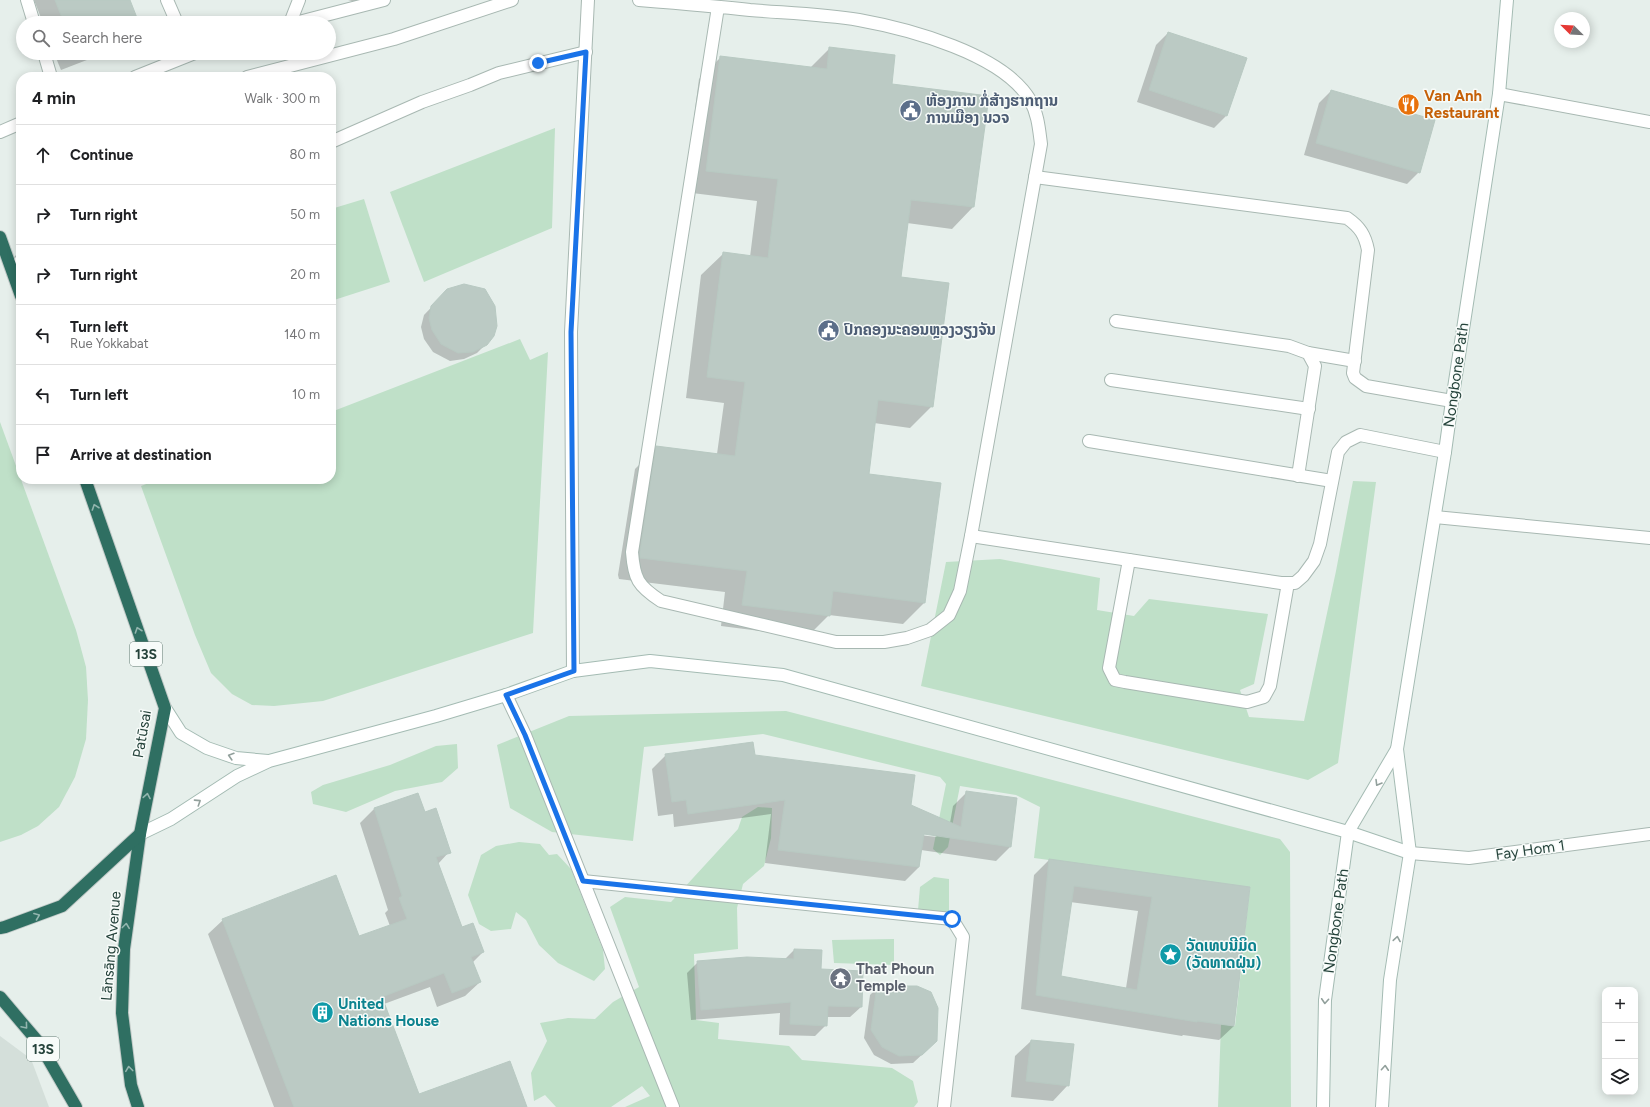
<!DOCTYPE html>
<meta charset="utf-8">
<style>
:root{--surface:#fff;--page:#f6f6f6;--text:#202124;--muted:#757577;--line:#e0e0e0}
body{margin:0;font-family:Figtree,"Noto Sans Lao",sans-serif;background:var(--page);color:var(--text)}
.controls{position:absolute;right:12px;bottom:12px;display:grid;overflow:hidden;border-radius:8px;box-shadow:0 2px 10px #0003}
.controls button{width:36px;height:36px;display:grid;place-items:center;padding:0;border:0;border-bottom:1px solid var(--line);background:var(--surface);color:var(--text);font:20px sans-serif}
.compass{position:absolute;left:1554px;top:12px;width:36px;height:36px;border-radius:50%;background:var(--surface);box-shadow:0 2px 10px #0003;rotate:294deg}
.stop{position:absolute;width:12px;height:12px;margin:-9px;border:3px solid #1a73e8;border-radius:50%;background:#fff}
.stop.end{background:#1a73e8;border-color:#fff;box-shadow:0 1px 4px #0008}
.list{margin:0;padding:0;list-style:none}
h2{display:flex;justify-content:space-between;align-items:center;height:52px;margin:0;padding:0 16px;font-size:17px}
h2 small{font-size:13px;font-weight:400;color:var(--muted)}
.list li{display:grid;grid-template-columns:26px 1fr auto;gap:12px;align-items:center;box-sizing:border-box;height:60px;padding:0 16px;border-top:1px solid var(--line)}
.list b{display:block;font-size:15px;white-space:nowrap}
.list p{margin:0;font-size:13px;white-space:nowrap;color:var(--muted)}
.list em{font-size:13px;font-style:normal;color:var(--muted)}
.icon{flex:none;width:22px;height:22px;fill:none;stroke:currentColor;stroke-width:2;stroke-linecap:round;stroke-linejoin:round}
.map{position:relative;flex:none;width:1650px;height:1107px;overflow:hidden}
.search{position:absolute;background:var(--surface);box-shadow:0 2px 10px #0003;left:16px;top:16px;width:320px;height:44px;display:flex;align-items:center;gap:10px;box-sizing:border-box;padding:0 14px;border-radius:22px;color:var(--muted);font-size:15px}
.panel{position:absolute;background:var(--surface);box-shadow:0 2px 10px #0003;left:16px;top:72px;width:320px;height:412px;border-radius:16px}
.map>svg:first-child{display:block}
</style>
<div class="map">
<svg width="1650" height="1107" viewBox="0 0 1650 1107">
<rect width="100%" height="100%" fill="#e6efeb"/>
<path fill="#d4dfda" d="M 0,1036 L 31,1059 L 49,1107 L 0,1107 Z"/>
<g fill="#bfe0c8">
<path d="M 555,128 L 552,228 L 424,282 L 390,192 Z"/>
<path d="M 364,199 L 390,282 L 331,301 L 331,209 Z"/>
<path d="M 520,339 L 530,360 L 548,352 L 533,633 L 323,701 L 274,706 L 252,705 L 232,694 L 211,673 L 195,635 L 141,486 L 159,479 L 331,479 L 331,412 Z"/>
<path d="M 0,422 L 76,630 L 86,667 L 88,700 L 86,739 L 75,777 L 59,807 L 38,826 L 21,835 L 0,842 Z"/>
<path d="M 1353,481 L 1376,482 L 1338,763 L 1308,780 L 921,686 L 946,562 L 1000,559 L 1100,578 L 1097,610 L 1134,616 L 1149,599 L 1268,614 L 1254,684 L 1240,690 L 1249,717 L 1304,721 L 1336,571 Z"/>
<path d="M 786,711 L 1280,839 L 1290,852 L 1291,1107 L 1218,1107 L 1221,1024 L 1235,1026 L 1250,887 L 1034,858 L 1040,807 L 1016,795 L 960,786 L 948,847 L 940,855 L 933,849 L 946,784 L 940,777 L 763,734 L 644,747 L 633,841 L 552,832 L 510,808 L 497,745 L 569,716 Z"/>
<path d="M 457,744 L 458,768 L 442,782 L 395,791 L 346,812 L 313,804 L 311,792 L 323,785 L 390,765 L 436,746 Z"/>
<path d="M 758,807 L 772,808 L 771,838 L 764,866 L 743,884 L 737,908 L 738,949 L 694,954 L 696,1020 L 719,1023 L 718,1039 L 789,1046 L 802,1060 L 892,1068 L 913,1081 L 918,1102 L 914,1107 L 625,1107 L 650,1096 L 642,1086 L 611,1107 L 556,1107 L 545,1095 L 534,1101 L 531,1073 L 547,1041 L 540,1023 L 568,1018 L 595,1019 L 613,1002 L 639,987 L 610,907 L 625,897 L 671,902 L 738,829 L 742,817 Z"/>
<path d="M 519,842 L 540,844 L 549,855 L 557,854 L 571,869 L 603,950 L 605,969 L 594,981 L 558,963 L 539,945 L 526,920 L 516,912 L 511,929 L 491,931 L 479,924 L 468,895 L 481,855 L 496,846 Z"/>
<path d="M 934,877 L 949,879 L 949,913 L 918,910 L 920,887 Z"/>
<path d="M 894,939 L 894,965 L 834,963 L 832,940 Z"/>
</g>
<g fill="#0003" fill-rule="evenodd">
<path d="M 34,0 L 129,0 L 138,23 L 43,23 Z"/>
<path d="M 348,0 L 367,0 L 363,4 Z"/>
<path d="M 1168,33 L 1226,116 L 1214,128 L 1137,102 L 1156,45 Z"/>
<path d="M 830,48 L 891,85 L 973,207 L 952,229 L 907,223 L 900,278 L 932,406 L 910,428 L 874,423 L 868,475 L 925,602 L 903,624 L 829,615 L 807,637 L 721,626 L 725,592 L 619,579 L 618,575 L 635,469 L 657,447 L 717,454 L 724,403 L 686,398 L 701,275 L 723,254 L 750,257 L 757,201 L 684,192 L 699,79 L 721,57 L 810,68 Z"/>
<path d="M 54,53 L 105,53 L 61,70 Z"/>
<path d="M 1331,91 L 1419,172 L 1407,184 L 1304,155 L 1319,103 Z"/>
<path d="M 448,290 L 486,344 L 477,353 L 464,359 L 450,361 L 433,352 L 424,339 L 421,327 L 424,315 Z"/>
<path d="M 666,755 L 910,806 L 950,823 L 953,806 L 967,792 L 1010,847 L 996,861 L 921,850 L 919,867 L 905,881 L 765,863 L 771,814 L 674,827 L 673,814 L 658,816 L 652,769 ZM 919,833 L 935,835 L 937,837 L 919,835 Z"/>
<path d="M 374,809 L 424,814 L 449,852 L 438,864 L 461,929 L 483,952 L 472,963 L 480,982 L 465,996 L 437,1007 L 430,987 L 384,1004 L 419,1096 L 526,1107 L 274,1107 L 208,934 L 223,920 L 359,938 L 390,926 L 385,913 L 388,910 L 360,823 Z"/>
<path d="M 1049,860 L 1249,887 L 1234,1026 L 1219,1040 L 1183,1035 L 1182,1036 L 1021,1009 L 1034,875 ZM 1070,902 L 1138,911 L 1126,988 L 1059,977 Z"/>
<path d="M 794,950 L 861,1007 L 850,1017 L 826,1017 L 826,1025 L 815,1036 L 779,1035 L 780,1013 L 691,1020 L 687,973 L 698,962 L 784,960 Z"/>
<path d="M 878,987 L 928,1049 L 913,1063 L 891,1064 L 874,1055 L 864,1038 L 870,995 Z"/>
<path d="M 1031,1041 L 1073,1045 L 1068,1085 L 1053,1101 L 1011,1097 L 1015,1056 Z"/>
</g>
<g fill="#bbcac4" stroke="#b8c9c2" fill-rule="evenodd">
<path d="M 55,0 L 130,0 L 139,23 L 64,23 Z"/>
<path d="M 1168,32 L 1247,58 L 1227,116 L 1149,90 Z"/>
<path d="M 829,47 L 895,55 L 892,84 L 989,96 L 974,207 L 911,200 L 901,277 L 949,283 L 933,407 L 878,400 L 869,474 L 941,483 L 925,603 L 833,591 L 830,616 L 742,605 L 747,571 L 640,558 L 640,552 L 656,446 L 735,456 L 745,382 L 707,377 L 723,252 L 768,258 L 778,179 L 706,171 L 720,56 L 827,69 Z"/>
<path d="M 1331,90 L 1435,120 L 1420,173 L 1316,143 Z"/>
<path d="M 464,284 L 485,289 L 495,306 L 497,326 L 494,336 L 487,345 L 473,352 L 458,353 L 441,344 L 432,330 L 429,318 L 431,306 L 447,289 Z"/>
<path d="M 753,742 L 755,755 L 915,775 L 911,805 L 961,827 L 966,791 L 1017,798 L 1011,847 L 924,834 L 919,867 L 778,850 L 785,800 L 688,814 L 686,800 L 672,802 L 665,754 Z"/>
<path d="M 418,793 L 425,812 L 436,808 L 451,853 L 436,857 L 462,927 L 473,923 L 484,952 L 471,957 L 481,982 L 452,993 L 444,973 L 382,997 L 419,1094 L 510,1061 L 527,1107 L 294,1107 L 222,919 L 336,875 L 359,936 L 407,919 L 399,898 L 402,896 L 374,808 Z"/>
<path d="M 1049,859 L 1250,887 L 1234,1026 L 1197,1021 L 1197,1022 L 1036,995 ZM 1074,886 L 1152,897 L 1137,990 L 1061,976 Z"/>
<path d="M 794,949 L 822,950 L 821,969 L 863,971 L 862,1007 L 828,1006 L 827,1026 L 790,1024 L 791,1002 L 701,1010 L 697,961 L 747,957 L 794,959 Z"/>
<path d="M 877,986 L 917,986 L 931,992 L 938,1008 L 937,1041 L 922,1055 L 899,1056 L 882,1047 L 871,1030 Z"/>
<path d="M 1031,1040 L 1074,1044 L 1069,1086 L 1026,1081 Z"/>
</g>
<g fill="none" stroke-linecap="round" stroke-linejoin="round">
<defs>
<g id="lane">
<path d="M 27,0 L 34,23"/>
<path d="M 167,0 L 177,23"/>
<path d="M 639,0 C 676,3 713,6 750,10 C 786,13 823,14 859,20 C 909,29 1003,54 1030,100 C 1038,114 1039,129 1041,144 L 971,536 L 960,591 L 949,615 L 930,630 L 907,638 L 884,642 L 836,642 L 661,601 C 638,586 634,579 632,552 L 718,7"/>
<path d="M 290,23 L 299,0"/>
<path d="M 295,23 L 384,0"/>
<path d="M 44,53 L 51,77"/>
<path d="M 135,77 L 195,53"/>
<path d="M 247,77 L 394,39 L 512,0"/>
<path d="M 0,132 L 21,123"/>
<path d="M 331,142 L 422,102 L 470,85 L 499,73 L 586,52"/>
<path d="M 1035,177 L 1347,218 C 1360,227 1365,235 1368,250 L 1353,373 L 1355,378 L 1366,386 L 1452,401"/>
<path d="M 13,273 L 21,260"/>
<path d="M 1116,321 L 1289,346 L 1308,353 L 1315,366 L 1298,476"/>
<path d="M 1308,353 L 1355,361"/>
<path d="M 1111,380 L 1309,409"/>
<path d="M 1089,441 L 1332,481"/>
<path d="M 971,536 L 1281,583 L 1295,583 L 1303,576 L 1314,561 L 1320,544 L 1338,452 L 1346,442 L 1360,435 L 1445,452"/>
<path d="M 1129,560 L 1109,668 L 1115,680 L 1125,682 L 1247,702 L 1264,697 L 1270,686 L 1288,583"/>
<path d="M 506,695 L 525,735 L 673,1107"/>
<path d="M 583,881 L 952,919 L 963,937 L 944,1107"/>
</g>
<g id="street">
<path d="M 1499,94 L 1650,122"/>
<path d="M 1435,517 L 1650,538"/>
<path d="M 573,671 L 571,332 L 588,0"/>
<path d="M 1410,853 L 1469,858 L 1650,834"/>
</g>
<g id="secondary">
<path d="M 165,708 L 181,733 L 207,748 L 236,758 L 268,761"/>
<path d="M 140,834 L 171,819 L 237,776 L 269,761 L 436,716 L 506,695 L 573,671 L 650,661 L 783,675 L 1348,832 L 1410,853"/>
<path d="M 1323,1107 L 1325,1000 L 1348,832 L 1397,749"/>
<path d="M 1382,1107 L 1390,980 L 1410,853 L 1397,749 L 1445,452 L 1452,401 L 1499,94 L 1507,0"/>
</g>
<g id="highway">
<path d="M 0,237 L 21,296"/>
<path d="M 85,479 L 165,708 L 140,834 L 124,949 L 122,1013 L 131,1085 L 138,1107"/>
<path d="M 0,928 L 5,927 L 62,906 L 140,834"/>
<path d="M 0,997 L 39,1043 L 76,1107"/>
</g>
</defs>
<use href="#lane" stroke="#a8b8b2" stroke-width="14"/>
<use href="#street" stroke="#a8b8b2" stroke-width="14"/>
<use href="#secondary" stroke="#a4bbb3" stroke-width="14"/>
<use href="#highway" stroke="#c2cac8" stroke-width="14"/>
<use href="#lane" stroke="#fff" stroke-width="12"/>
<use href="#street" stroke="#fff" stroke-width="12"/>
<use href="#secondary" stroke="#fff" stroke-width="12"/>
<use href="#highway" stroke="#2f6f62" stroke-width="12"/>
</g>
<defs><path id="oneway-chevron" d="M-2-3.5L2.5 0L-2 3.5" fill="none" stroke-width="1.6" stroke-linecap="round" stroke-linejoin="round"/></defs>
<g stroke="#93b5ae">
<use href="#oneway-chevron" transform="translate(95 507) rotate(-109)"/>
<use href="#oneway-chevron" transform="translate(138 630) rotate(-109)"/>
<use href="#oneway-chevron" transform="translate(147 796) rotate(-80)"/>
<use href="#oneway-chevron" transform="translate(37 916) rotate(-21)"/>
<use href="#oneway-chevron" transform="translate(126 926) rotate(-83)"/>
<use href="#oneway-chevron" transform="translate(25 1026) rotate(50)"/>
<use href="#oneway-chevron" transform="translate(129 1069) rotate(-97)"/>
</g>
<g stroke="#92a09c">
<use href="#oneway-chevron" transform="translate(231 756) rotate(-163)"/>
<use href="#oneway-chevron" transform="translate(1378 783) rotate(121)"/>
<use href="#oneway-chevron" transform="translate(198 802) rotate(-33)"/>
<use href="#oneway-chevron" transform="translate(1397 939) rotate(-81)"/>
<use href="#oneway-chevron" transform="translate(1325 1001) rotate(94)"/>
<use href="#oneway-chevron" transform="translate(1385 1068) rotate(-86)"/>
</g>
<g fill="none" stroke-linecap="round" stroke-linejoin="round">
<path stroke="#1a73e8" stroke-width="5" d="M 538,63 L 586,52 L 571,332 L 574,671 L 506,695 L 525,735 L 583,881 L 952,919"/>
</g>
<defs>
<symbol id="restaurant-disc" viewBox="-11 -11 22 22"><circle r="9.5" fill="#e8710a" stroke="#f7fbf9"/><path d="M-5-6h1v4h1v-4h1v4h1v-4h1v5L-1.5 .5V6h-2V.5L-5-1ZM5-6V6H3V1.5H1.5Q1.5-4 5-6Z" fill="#fff"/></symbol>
<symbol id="civic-disc" viewBox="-11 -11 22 22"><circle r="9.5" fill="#5c6f8a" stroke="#f7fbf9"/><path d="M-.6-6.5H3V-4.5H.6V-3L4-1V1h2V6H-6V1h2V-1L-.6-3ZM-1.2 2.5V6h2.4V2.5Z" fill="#fff"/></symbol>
<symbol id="sight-disc" viewBox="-11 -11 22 22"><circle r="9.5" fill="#0f9aa8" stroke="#f7fbf9"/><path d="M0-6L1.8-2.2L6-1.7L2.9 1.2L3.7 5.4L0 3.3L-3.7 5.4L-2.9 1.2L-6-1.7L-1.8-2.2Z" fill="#fff"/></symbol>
<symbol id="temple-disc" viewBox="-11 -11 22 22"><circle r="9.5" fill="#6b7280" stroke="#f7fbf9"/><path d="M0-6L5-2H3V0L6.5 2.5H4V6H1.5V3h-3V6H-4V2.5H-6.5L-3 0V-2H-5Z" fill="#fff"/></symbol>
<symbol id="building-disc" viewBox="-11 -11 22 22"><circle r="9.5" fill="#0f9aa8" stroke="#f7fbf9"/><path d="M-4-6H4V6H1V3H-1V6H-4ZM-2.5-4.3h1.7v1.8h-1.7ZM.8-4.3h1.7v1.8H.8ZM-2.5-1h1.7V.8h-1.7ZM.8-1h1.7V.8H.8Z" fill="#fff"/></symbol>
</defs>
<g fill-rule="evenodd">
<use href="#restaurant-disc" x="1396" y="92" width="25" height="25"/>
<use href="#civic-disc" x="898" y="98" width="25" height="25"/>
<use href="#civic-disc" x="816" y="318" width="25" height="25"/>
<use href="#sight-disc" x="1158" y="942" width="25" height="25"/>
<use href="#temple-disc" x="828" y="966" width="25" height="25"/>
<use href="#building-disc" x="310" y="1000" width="25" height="25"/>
</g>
<g text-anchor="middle" stroke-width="3" stroke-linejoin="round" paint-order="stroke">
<g fill="#f7fbf9" stroke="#637a73" stroke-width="1">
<rect x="130" y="642" width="32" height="24" rx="3"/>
<rect x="27" y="1037" width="32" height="24" rx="3"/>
</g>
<g font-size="14" font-weight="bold" fill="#24423a">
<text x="146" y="659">13S</text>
<text x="43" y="1054">13S</text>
</g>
<g font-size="15" font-weight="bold" fill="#c56008" stroke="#f7fbf9" text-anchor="start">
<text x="1424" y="101">Van Anh<tspan x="1424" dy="17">Restaurant</tspan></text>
</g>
<g font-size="15" font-weight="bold" fill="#4e5e75" stroke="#f7fbf9" text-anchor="start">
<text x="926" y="106">ຫ້ອງການ ກໍ່ສ້າງຮາກຖານ<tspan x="926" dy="17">ການເມືອງ ນວຈ</tspan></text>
<text x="844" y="335">ປົກຄອງນະຄອນຫຼວງວຽງຈັນ</text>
</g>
<g font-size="15" fill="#24423a" stroke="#f7fbf9">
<text transform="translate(1456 375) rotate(-82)" y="5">Nongbone Path</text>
<text transform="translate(142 734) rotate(-80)" y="5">Patūsai</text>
<text transform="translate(1530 850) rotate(-8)" y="5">Fay Hom 1</text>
<text transform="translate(1336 921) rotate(-82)" y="5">Nongbone Path</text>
<text transform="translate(111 946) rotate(-85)" y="5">Lānsāng Avenue</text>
</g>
<g font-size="15" font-weight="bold" fill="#0d838f" stroke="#f7fbf9" text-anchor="start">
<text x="1186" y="951">ວັດເທບນີມິດ<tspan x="1186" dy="17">(ວັດທາດຝຸ່ນ)</tspan></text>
<text x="338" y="1009">United<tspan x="338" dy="17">Nations House</tspan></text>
</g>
<g font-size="15" font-weight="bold" fill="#5b616d" stroke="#f7fbf9" text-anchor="start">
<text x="856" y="974">That Phoun<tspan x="856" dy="17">Temple</tspan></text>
</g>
</g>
</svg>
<div class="controls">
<button>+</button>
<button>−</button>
<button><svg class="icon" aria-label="layers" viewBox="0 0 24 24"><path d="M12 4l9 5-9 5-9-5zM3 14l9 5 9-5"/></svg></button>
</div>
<svg class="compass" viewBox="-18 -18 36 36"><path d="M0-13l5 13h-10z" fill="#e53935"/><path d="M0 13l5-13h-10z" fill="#757577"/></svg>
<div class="stop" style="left:952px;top:919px"></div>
<div class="stop end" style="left:538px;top:63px"></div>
<div class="search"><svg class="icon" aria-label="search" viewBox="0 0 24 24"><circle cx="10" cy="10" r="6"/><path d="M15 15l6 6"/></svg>Search here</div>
<section class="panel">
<h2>4 min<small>Walk · 300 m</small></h2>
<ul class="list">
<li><svg class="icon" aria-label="ahead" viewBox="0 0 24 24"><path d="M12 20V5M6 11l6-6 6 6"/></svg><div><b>Continue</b></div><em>80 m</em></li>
<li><svg class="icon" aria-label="right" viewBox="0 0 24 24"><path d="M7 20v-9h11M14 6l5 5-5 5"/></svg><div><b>Turn right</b></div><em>50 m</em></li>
<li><svg class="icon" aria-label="right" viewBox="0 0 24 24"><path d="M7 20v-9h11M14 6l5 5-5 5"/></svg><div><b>Turn right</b></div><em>20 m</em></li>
<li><svg class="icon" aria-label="left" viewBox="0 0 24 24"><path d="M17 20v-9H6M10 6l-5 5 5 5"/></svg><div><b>Turn left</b><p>Rue Yokkabat</p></div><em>140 m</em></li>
<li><svg class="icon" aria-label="left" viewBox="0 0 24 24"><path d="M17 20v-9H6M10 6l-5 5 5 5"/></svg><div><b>Turn left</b></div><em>10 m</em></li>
<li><svg class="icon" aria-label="arrive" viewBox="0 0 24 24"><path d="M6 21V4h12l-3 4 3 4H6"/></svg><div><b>Arrive at destination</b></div></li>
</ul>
</section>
</div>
